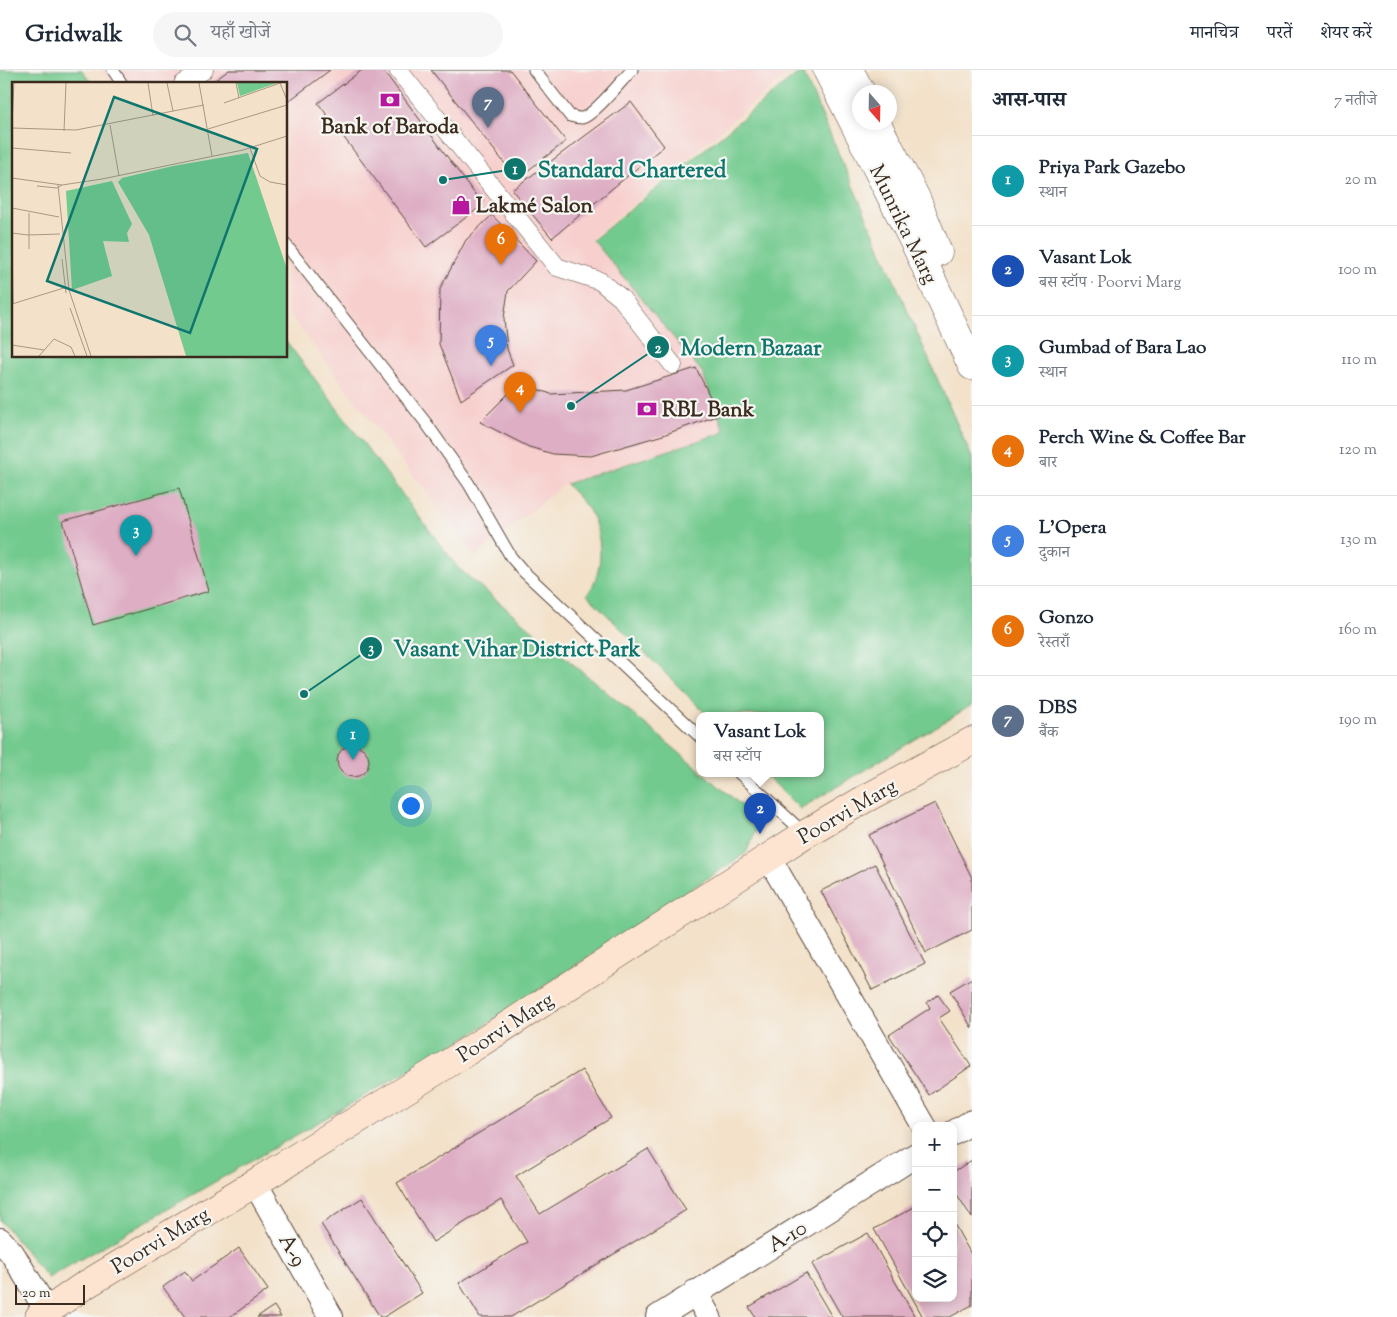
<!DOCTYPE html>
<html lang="hi">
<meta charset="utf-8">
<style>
:root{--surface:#fff;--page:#f6f6f7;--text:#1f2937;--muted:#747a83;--line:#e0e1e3;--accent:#ea580c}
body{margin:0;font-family:"Sorts Mill Goudy","Noto Serif Devanagari",serif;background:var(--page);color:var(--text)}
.controls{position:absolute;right:15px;bottom:15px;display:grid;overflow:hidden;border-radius:10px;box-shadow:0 2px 12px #0003}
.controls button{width:45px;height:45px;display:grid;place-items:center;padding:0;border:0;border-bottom:1px solid var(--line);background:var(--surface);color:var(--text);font:25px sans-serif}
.compass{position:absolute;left:852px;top:15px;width:45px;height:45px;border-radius:50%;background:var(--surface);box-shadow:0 2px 12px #0003;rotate:160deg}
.scale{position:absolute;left:15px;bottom:12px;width:70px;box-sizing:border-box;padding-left:5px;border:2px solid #3b2a1e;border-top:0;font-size:14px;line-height:18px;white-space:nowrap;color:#3b2a1e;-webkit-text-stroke:4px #f6f6f2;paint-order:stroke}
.you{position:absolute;left:410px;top:735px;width:18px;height:18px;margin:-12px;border:4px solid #fff;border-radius:50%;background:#1a73e8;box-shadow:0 0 0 8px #1a73e833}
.badge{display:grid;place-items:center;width:32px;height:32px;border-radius:50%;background:var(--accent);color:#fff;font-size:16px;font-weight:700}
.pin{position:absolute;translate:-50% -41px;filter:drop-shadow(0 1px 2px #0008)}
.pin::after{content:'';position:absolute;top:26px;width:18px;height:15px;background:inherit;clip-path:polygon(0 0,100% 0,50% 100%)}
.popup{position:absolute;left:696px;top:642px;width:128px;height:65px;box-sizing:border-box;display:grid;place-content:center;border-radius:10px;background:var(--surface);filter:drop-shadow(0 1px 4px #0005);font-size:16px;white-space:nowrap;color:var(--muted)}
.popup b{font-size:19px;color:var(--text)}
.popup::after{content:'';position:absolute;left:50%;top:100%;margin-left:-10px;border:10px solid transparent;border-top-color:var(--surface)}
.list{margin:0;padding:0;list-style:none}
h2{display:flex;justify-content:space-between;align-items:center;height:65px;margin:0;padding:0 20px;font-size:21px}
h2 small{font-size:16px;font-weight:400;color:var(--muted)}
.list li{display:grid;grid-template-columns:32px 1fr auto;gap:15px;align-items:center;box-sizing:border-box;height:90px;padding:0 20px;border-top:1px solid var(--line)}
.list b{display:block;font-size:19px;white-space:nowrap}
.list p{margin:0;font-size:16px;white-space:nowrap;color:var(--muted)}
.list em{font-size:16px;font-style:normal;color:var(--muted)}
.icon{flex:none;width:28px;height:28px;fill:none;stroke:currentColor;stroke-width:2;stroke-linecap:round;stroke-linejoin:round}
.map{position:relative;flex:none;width:972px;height:1247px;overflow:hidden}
header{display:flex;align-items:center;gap:30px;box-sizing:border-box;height:70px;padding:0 25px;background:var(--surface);border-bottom:1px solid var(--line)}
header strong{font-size:24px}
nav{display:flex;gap:28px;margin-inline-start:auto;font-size:18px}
.search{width:350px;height:45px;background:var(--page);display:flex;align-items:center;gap:12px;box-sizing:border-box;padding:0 18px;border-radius:28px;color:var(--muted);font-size:19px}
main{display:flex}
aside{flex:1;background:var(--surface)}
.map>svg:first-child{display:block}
</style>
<header>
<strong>Gridwalk</strong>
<div class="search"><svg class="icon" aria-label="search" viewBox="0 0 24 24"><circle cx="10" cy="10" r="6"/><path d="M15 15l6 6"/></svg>यहाँ खोजें</div>
<nav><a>मानचित्र</a><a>परतें</a><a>शेयर करें</a></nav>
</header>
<main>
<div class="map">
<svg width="972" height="1247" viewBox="0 0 972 1247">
<rect width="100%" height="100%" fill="#f6f6f2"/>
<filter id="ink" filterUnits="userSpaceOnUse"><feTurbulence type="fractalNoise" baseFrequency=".02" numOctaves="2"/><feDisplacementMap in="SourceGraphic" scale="10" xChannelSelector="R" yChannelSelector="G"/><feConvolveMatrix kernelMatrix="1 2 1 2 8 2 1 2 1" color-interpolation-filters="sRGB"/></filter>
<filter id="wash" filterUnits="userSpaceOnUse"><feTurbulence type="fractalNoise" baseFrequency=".0096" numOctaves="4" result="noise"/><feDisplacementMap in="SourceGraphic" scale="20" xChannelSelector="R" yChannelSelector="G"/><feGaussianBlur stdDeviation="1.12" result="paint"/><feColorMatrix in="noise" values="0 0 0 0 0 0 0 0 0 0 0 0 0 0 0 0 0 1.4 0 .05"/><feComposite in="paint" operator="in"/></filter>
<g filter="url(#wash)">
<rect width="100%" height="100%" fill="#f3e1c9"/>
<path fill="#f7d0ce" d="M 101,0 L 793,0 L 591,169 L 702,302 L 725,361 L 566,413 L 475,486 L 286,240 L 286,14 L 112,14 Z"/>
<g fill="#73ca8f" stroke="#577a56">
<path d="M 0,0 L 82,0 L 92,14 L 14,14 L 14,286 L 286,286 L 286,271 L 458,498 L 700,700 L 700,703 L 703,703 L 760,751 L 746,783 L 470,965 L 48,1208 L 0,1150 Z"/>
<path d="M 802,0 L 972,388 L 972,635 L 800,739 L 764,703 L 820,703 L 820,645 L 707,645 L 587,525 C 605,501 603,465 589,440 C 583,431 573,422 566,414 L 725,362 L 702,302 L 593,170 Z"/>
</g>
<g id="blocks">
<g fill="#deaec4">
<path d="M 229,0 L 330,0 L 286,33 L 286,14 L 210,14 Z"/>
<path d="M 362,0 L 383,0 L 483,135 L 426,177 L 318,33 Z"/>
<path d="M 431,0 L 510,0 L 566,71 L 517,109 Z"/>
<path d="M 631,32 L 664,76 L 552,168 L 512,120 Z"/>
<path d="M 492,145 L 536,191 L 508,221 L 504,248 L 507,279 L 513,295 L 461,330 L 439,274 L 440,219 L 466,170 Z"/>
<path d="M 696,298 L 719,345 L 663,365 L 591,386 L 553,384 L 529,377 L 480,352 L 523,309 L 531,317 L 551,324 L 626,320 Z"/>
<path d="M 179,418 L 209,521 L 93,555 L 63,451 Z"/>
<circle cx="353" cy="691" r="16"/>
<path d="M 935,733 L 972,808 L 972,860 L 926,883 L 869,765 Z"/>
<path d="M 875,794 L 925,894 L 872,920 L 821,821 Z"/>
<path d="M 972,908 L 972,958 L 950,921 Z"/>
<path d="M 938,925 L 950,941 L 939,948 L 971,996 L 929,1025 L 889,965 L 930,938 L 927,932 Z"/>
<path d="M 582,1000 L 611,1048 L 516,1106 L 540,1144 L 648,1079 L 686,1140 L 511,1247 L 480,1247 L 459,1213 L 527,1172 L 501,1130 L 433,1172 L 397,1113 Z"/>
<path d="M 972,1090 L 972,1148 L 953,1118 L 953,1102 Z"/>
<path d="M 362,1128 L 422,1223 L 384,1247 L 380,1247 L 321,1154 Z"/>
<path d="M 916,1136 L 916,1228 L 953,1228 L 953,1152 L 972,1186 L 972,1235 L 950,1247 L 923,1247 L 874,1159 Z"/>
<path d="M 868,1163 L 915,1247 L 842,1247 L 812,1194 Z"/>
<path d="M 239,1178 L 268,1220 L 230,1247 L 185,1247 L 163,1217 L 185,1201 L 192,1211 Z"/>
<path d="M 806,1203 L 832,1247 L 755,1247 L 749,1237 Z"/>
<path d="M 274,1236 L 281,1247 L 257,1247 Z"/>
</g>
</g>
</g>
<g filter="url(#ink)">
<use href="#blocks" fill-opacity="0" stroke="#574538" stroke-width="1"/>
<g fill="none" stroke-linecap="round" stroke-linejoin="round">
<defs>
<g id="service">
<path d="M 113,0 L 122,14"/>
<path d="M 534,0 L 570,46 C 574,47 578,48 582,48 C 594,45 622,10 632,0"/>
<path d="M 286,175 L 426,353 L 469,414 L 511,487 L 524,502 L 700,667"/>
<path d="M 739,703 L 805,764"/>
</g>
<g id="pedestrian">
<path d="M 398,0 L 557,197 L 600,211 L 621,228 L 673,295"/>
<path d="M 183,14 L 204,0"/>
</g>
<g id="minor">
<path d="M 769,788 L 924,1056"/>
<path d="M 953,1063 L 972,1052"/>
<path d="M 255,1113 L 331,1247"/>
<path d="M 0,1170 L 12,1183 L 47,1241"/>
<path d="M 695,1222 L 709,1247"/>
<path d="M 658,1247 L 916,1085"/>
</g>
<g id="tertiary">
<path d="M 827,0 L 917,178 L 972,296"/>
<path d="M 849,0 L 861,22"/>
<path d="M 876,52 L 916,128 L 938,182"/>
</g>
<path id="secondary" d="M 39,1247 L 82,1217 L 255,1113 L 449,993 L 805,764 L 863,730 L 972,671"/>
</defs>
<use href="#service" stroke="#574538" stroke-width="13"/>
<use href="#pedestrian" stroke="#574538" stroke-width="19"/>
<use href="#minor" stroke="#574538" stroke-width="26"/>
<use href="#tertiary" stroke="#574538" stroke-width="29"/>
<use href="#secondary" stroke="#574538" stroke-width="29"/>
<use href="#service" stroke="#fff" stroke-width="11"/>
<use href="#pedestrian" stroke="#fff" stroke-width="18"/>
<use href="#minor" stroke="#fff" stroke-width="24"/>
<use href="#tertiary" stroke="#fff" stroke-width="28"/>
<use href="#secondary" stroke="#fde4d1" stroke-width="28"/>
</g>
</g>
<defs>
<symbol id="bank-bare" viewBox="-9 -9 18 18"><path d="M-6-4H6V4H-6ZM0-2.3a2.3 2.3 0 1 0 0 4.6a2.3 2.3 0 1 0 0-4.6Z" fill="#b5179e" stroke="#f6f6f2" stroke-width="2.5" paint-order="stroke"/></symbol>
<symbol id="shop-bare" viewBox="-9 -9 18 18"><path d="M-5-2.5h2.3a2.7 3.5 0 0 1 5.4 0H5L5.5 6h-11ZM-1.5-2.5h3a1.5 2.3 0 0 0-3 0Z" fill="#b5179e" stroke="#f6f6f2" stroke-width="2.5" paint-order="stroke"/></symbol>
</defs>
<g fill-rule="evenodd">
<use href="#bank-bare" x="376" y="16" width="28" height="28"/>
<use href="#shop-bare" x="447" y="121" width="28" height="28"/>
<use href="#bank-bare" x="633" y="325" width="28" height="28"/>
</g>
<g text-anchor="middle" stroke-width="4.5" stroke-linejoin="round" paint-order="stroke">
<g font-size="21" font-weight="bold" fill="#3b2a1e" stroke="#f6f6f2" text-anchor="start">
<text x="390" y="63" text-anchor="middle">Bank of Baroda</text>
<text x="476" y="142">Lakmé Salon</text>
<text x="662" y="346">RBL Bank</text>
</g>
<g font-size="21" fill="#3b2a1e" stroke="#f6f6f2">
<text transform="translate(904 154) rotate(64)" y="7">Munrika Marg</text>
<text transform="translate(847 741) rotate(-30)" y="7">Poorvi Marg</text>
<text transform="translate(505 957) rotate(-33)" y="7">Poorvi Marg</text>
<text transform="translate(787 1166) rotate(-32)" y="7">A-10</text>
<text transform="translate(160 1170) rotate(-31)" y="7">Poorvi Marg</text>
<text transform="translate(293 1180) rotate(60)" y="7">A-9</text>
</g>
</g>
<g transform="translate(12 12)">
<rect width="275" height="275" fill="#f3e1c9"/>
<path d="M 225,1 L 265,1 L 228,14 ZM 236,71 L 275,187 L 275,274 L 174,274 L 137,153 L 106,100 L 110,96 L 161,84 ZM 100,99 L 120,142 L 115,151 L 117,160 L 91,159 L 100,194 L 60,208 L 54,109 Z" fill="#73ca8f"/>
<path fill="none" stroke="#a99885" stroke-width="1" d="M 136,1 L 141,34M 155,1 L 161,29M 187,1 L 200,74M 224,1 L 227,16M 212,21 L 268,1 L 275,18M 0,42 L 2,1M 98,43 L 107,94M 0,46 L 64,48 L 192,23M 196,47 L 275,23M 52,49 L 54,1M 0,66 L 59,71M 238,66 L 248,94 L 258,100 L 275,103M 0,96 L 50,103 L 90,97 L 231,68 L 275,54M 46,103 L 57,208 L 79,274M 25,104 L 45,106 L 50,103M 0,126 L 47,135M 0,151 L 16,153 L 48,152M 0,155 L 1,221M 17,167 L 17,131M 50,177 L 54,211M 0,222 L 55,205M 58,226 L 75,274M 0,263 L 32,268M 27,274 L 42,257 L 59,265 L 63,274"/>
<path fill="#0f766e" fill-opacity="0.15" stroke="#0f766e" stroke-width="2.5" d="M 102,15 L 245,67 L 178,251 L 35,199 Z"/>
<rect width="275" height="275" fill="none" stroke="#3b2a1e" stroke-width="2.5"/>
</g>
<path fill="none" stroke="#0f766e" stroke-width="2" d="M443 110L515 99M571 336L658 277M304 624L371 578"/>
<g fill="#0f766e" stroke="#f6f6f2" stroke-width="2">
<circle cx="443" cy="110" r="5"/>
<circle cx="571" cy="336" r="5"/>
<circle cx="304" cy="624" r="5"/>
<circle cx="515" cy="99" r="12"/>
<circle cx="658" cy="277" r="12"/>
<circle cx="371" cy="578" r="12"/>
</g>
<g font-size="15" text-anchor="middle" font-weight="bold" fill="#fff">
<text x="515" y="104">1</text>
<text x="658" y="283">2</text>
<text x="371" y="583">3</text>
</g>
<g font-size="22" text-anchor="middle" font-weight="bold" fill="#0f766e" stroke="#f6f6f2" stroke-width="4.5" stroke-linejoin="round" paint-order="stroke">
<text x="632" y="107">Standard Chartered</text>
<text x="751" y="285">Modern Bazaar</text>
<text x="517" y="586">Vasant Vihar District Park</text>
</g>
</svg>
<div class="controls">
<button>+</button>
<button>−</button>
<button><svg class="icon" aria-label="locate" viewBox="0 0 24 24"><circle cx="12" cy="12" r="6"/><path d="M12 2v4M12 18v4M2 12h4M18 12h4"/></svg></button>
<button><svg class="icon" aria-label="layers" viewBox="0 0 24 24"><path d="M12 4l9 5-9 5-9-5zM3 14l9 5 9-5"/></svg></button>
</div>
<svg class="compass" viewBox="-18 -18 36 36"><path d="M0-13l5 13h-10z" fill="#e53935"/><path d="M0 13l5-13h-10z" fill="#747a83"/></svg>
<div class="scale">20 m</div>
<div class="you"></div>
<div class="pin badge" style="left:353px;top:690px;background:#0f9aa8">1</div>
<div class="pin badge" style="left:760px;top:764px;background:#1a4fb4">2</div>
<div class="popup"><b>Vasant Lok</b>बस स्टॉप</div>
<div class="pin badge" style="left:136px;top:486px;background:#0f9aa8">3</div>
<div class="pin badge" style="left:520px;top:343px;background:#e8710a">4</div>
<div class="pin badge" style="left:491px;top:296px;background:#3f7fe0">5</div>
<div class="pin badge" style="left:501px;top:195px;background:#e8710a">6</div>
<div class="pin badge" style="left:488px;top:58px;background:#5c6f8a">7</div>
</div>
<aside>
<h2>आस-पास<small>7 नतीजे</small></h2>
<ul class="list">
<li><span class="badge" style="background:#0f9aa8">1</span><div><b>Priya Park Gazebo</b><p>स्थान</p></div><em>20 m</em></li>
<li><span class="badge" style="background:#1a4fb4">2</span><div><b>Vasant Lok</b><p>बस स्टॉप · Poorvi Marg</p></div><em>100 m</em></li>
<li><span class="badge" style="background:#0f9aa8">3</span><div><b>Gumbad of Bara Lao</b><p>स्थान</p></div><em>110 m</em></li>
<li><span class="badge" style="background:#e8710a">4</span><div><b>Perch Wine &amp; Coffee Bar</b><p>बार</p></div><em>120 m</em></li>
<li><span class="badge" style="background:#3f7fe0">5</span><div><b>L'Opera</b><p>दुकान</p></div><em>130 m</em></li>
<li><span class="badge" style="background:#e8710a">6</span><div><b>Gonzo</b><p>रेस्तराँ</p></div><em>160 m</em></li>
<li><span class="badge" style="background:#5c6f8a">7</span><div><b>DBS</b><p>बैंक</p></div><em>190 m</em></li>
</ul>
</aside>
</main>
